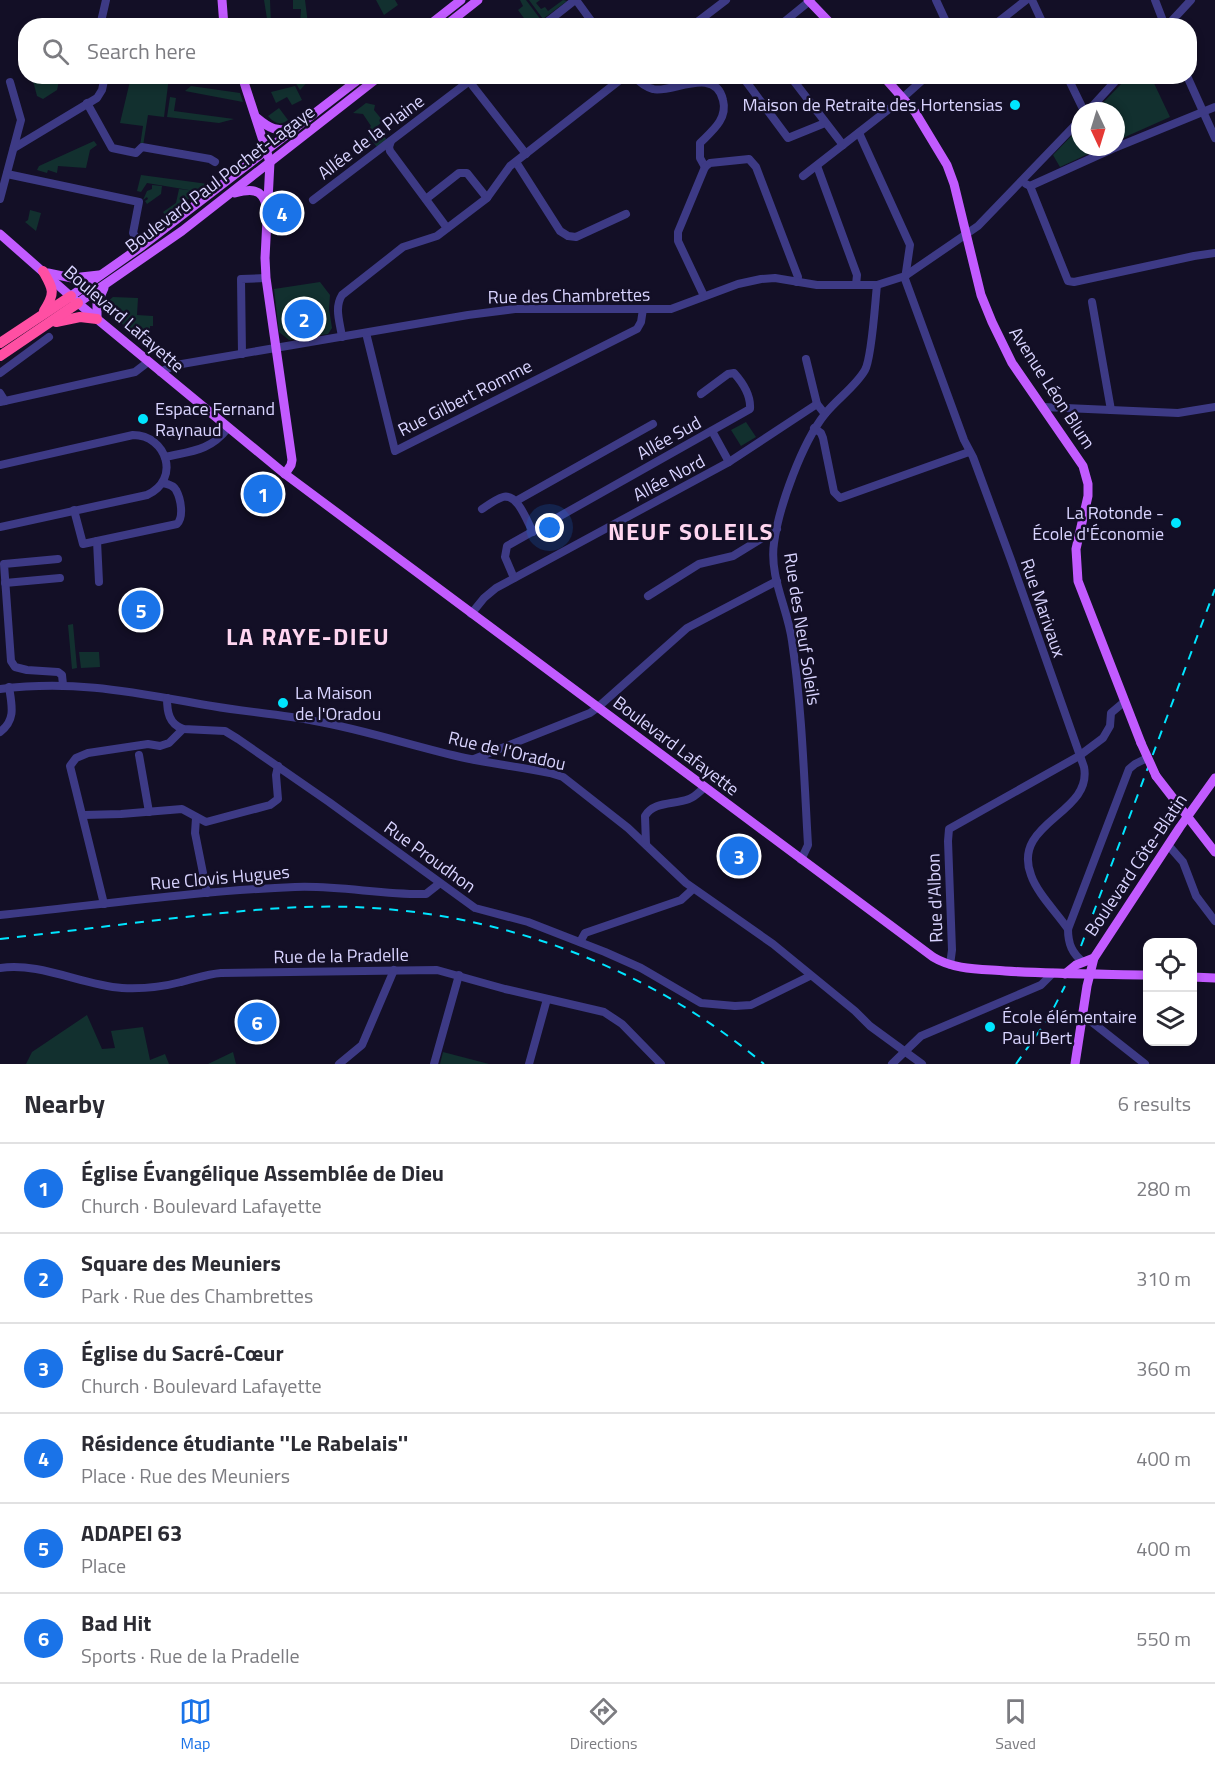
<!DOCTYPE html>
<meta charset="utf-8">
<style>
:root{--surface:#fff;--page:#f7f7f7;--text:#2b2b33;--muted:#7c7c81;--line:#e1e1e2;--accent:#1a73e8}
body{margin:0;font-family:"Titillium Web",sans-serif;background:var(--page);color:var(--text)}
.controls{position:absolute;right:18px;bottom:18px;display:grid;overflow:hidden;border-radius:12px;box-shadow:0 3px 9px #0003}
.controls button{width:54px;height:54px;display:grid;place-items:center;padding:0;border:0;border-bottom:2px solid var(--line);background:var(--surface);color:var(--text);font:30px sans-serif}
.compass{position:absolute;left:1071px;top:102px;width:54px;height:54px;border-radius:50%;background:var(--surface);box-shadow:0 3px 9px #0003;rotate:176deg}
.you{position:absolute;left:550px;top:528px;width:21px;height:21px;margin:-15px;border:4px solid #fff;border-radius:50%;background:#1a73e8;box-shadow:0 0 0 9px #1a73e833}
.badge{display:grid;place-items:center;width:39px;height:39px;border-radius:50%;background:var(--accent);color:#fff;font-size:20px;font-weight:700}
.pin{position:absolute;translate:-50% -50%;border:3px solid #fff;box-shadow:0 2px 6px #0006}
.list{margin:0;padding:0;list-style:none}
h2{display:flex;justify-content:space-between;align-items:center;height:78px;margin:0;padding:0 24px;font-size:26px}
h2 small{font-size:20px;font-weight:400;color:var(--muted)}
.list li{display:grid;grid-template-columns:39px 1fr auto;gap:18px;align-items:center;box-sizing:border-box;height:90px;padding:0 24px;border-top:2px solid var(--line)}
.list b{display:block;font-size:22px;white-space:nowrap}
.list p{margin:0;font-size:20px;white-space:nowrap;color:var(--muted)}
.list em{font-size:20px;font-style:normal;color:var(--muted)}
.icon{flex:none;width:33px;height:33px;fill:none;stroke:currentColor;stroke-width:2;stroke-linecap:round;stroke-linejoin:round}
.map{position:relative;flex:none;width:1215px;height:1064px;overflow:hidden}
.search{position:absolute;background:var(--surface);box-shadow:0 3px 9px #0003;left:18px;right:18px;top:18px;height:66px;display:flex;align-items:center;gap:15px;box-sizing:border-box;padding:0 21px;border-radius:24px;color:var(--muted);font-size:22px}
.sheet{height:618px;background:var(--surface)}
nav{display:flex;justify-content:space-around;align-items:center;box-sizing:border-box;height:84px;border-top:2px solid var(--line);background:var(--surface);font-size:16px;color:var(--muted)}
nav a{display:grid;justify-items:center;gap:3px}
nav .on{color:var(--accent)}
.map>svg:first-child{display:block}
</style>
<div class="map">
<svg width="1215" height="1064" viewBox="0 0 1215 1064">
<rect width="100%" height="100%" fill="#130f26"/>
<g fill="#12302f">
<path d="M 264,0 L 270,0 L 271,25 L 268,25 Z"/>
<path d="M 293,0 L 305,0 L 308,24 L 305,25 L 300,24 L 301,9 L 293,9 Z"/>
<path d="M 376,0 L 395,0 L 398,5 L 384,15 Z"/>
<path d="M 520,0 L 526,0 L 541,20 L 534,25 L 529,25 L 518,10 L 523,6 Z"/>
<path d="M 529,0 L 540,0 L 536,3 L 541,9 L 545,7 L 548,11 L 563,0 L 567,1 L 543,19 Z"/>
<path d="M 32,77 L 60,77 L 57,90 L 43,99 L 37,96 Z"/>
<path d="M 131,77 L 169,77 L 164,117 L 148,115 L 143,146 L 140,146 L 143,126 L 120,123 Z"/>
<path d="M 292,77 L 312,77 L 300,90 Z"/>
<path d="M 1128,77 L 1151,77 L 1170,117 L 1116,141 L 1116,111 L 1095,111 Z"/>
<path d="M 191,86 L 240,93 L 243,102 L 185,91 Z"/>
<path d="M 295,86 L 302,100 L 292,105 L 287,97 L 276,103 L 271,92 Z"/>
<path d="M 170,97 L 176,98 L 174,111 L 234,119 L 219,123 L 167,117 Z"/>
<path d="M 366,103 L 375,105 L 374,110 L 383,121 L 376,127 L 387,140 L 377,147 L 369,137 L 372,134 L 368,129 L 371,126 L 363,114 L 353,113 Z"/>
<path d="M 279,108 L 288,120 C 280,126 274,123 268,116 Z"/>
<path d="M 1080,127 L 1080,147 L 1103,147 L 1060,167 L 1053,155 Z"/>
<path d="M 94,141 L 97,145 L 90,150 L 86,168 L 58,166 L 57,173 L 48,170 L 47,173 L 37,170 L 39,166 Z"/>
<path d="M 141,175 L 208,184 L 166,216 L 163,212 L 176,203 L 179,189 L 195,191 L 147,183 L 141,192 L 137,191 Z"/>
<path d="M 152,185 L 162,186 L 161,194 L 147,204 L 145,201 L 148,199 L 147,197 L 143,200 L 147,191 L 152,189 Z"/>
<path d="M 30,210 L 41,213 L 36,231 L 25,222 L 28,220 Z"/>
<path d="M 320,282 L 330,295 L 329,309 L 332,328 L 328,334 L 289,340 L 279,332 L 274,289 Z"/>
<path d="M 113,297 L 138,298 L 137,315 L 153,316 L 153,326 L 150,326 L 150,330 L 128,329 L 107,311 L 106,303 Z"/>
<path d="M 746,422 L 756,437 L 741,446 L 731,430 Z"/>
<path d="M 73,624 L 77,668 L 72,669 L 68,625 Z"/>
<path d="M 79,652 L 99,652 L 100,667 L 81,668 Z"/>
<path d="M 87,1015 L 102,1049 L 115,1048 L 111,1031 L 143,1027 L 150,1060 L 165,1054 L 169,1064 L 26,1064 L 32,1052 Z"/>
<path d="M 233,1052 L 236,1064 L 208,1064 Z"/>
<path d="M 443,1052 L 489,1064 L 440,1064 Z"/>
</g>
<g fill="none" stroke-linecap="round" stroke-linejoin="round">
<g stroke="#3d3a85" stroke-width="8">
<path d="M 576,0 L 595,26"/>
<path d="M 936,0 L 948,26"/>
<path d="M 1032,0 L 1044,26"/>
<path d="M 1155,0 L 1165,26"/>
<path d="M 100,26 L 106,0"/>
<path d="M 542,26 L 575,0"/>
<path d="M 692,26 L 726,0"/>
<path d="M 779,26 L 811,0"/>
<path d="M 993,26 L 1026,0"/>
<path d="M 1167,26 L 1191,0"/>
<path d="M 465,76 L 526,154"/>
<path d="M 634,76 C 640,83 645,87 653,89 C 671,94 715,65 723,100 C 728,119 712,131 700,143 L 700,158 L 705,167"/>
<path d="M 742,76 L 788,138 L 825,123"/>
<path d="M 790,76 L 843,145"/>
<path d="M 1067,76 L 1084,111"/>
<path d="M 1187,76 L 1215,138"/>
<path d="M 87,103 L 112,148 L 136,153 L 142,147 L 210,159 L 215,162"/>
<path d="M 1088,111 L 1120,76"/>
<path d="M 859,133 L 910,245 L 905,279 L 964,440 L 973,457 L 1011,560 L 1084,767 C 1093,814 1011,822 1031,875 C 1037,893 1057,913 1068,929"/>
<path d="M 391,141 L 389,147 L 390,151 L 447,228"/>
<path d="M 14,148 L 97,98 L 102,90 L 105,76"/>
<path d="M 516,162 L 560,231 L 568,236 L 576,237 L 626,214"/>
<path d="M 817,166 L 857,275 L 856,285"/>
<path d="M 705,167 L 710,163 L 749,159 L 756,167 L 798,277 L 797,282"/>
<path d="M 7,174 L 139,202 L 133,233 L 142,246"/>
<path d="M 803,176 L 898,102 L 927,76"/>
<path d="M 1026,184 L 1030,186 L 1112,149 L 1215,107"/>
<path d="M 1030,186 L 1068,281 L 1074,282 L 1194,256 L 1215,253"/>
<path d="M 0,199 L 21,120 L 10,82"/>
<path d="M 426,199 L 459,173 L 467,173 L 487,198"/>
<path d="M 313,200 L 476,76"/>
<path d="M 704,296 L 678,241 L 678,232 L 705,167"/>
<path d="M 1092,302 L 1111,410"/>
<path d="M 366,333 L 395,451 L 637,329 L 641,322 L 643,309"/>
<path d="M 342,337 C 340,322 334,308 342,295 L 403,247 L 437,236 L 487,198 L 510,166 L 625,76"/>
<path d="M 242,354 L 241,279 L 266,278"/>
<path d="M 806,359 L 817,404 L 825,414"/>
<path d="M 160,372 L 176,365 L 468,315 L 515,309 L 671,309 L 738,284 L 761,279 L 775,278 L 817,285 L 877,285 L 905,276 L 978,226 L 1080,120"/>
<path d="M 0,373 L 49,337"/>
<path d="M 0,393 L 5,401"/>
<path d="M 0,402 L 135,372 L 148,362"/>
<path d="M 1043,407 L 1178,413 L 1215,407"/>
<path d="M 814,428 L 821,433 L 823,438 L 834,492 L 840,498 L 969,452"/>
<path d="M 712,431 L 729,462"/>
<path d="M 165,457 C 192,451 210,451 228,428"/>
<path d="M 0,465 L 133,435 C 167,435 181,480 147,495 L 0,527"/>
<path d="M 516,501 L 653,424"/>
<path d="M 482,509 C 488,505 496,499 503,497 C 518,493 527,522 533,532"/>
<path d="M 74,510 L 83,544 L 177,524 C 184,517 181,499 176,490 C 174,486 168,484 163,483"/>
<path d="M 97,541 L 99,582"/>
<path d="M 58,559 L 4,564 L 11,661 L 15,667 L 27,670 L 58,672 L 62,675 L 63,685"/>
<path d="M 514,578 L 505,557 L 507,546 L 750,409 C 751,396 743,383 734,373 L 728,374 L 701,394"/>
<path d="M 5,583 L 60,578"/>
<path d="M 648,596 L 699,564 L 733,556 L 777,529"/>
<path d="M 471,614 L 484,598 L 496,588 L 729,462 L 817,404"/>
<path d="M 0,689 C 76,679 137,693 212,706 C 246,712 281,714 315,721 C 366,730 415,747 465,758 C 493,764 521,767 550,773 L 563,777 L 628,828 L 686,883 L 773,944 L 855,1011 L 870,1026 L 922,1064"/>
<path d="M 167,698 C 167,712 169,724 183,729 L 225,731 L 238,739 L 329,802 L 475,908 L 528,922 L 605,952 L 641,968 L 701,1003 L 735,1006 L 751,1005 L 810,976"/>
<path d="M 0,732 C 16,720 12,706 9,687"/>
<path d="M 139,755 L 149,812"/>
<path d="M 474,759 L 590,713 L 597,708 L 687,628 L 777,581"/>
<path d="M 84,815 L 121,814 L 182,809 L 206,822 L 270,805 L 278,799 L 276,775 L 278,766"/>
<path d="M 196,818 L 195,833 L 207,893"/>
<path d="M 646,844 L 645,816 C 654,801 674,805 689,799 C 695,797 699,792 704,788"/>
<path d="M 1169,846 L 1183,862 L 1196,896 L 1215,921"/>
<path d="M 801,860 L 808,845 C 804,777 802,709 792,641 C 788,609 769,577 774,543 C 779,506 802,443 825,414 C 837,399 856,386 865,370 C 872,357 875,303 877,285"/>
<path d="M 104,904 L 70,766 L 76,758 L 88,753 L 148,744 L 160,746 L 169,743 L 183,729"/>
<path d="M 0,915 C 98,905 196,891 295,887 C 339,885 382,895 426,894 L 440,883"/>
<path d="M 580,942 L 585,933 L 681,900 L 693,889"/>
<path d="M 1083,962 C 1072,953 1068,944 1068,929 L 1129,769 L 1135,764 L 1147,758"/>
<path d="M 950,965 L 952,950 L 948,841 L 949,829 L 1079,756 L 1103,738 L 1110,726 L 1111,713 L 1124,702"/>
<path d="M 0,968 C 41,962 81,985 122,988 C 141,989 162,987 181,982 C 194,979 207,974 221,973 L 437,970 L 505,989 L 604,1012 L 622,1024 L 661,1064"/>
<path d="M 1083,1015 L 1145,1064"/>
<path d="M 339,1064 L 362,1045 L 394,970"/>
<path d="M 434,1064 L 459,975"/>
<path d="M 529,1064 L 547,999"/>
<path d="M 892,1064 L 921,1036 L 1041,985 L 1053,973"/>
</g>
<g stroke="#c25bff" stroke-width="9">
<path d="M 222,0 L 224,26"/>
<path d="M 808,0 L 833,26"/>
<path d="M 428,26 L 461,0"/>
<path d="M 445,26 L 478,0"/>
<path d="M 242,76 L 270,162 L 265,258 L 266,278 L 292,460 L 291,465 L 285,474"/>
<path d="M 883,76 L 915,112 L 947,165 L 954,184 L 981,295 L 992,322 L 1012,363 L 1083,466 L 1088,484 L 1088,496 L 1076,549 L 1078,581 L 1141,743"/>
<path d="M 257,118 C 270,129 277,132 293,128"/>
<path d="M 235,193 C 250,189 262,188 266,205"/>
<path d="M 0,234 L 85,309 L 285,474 L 933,957 C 954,970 981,969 1005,971 C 1052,974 1100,974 1148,975"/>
<path d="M 48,273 L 72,278 L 99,275"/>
<path d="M 71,296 L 142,246 L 363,76"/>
<path d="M 78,303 L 182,231 L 380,76"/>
<path d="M 97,319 L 97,304 L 104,288"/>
<path d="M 1156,776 L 1215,852"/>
<path d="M 1065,974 L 1076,965 L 1094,958"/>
<path d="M 1192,977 L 1215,978"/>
<path d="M 1075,1064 L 1087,986 L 1094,958 L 1180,827 L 1215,778"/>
</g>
<g stroke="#ff4fa3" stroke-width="10">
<path d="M 43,271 C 53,289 56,292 44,311"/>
<path d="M 56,322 L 80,317 L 97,319"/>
<path d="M 0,343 L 71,296"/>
<path d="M 0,356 L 78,303"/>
</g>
<g stroke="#00e5ff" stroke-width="2" stroke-dasharray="9 8" stroke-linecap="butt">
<path d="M 0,939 C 62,932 123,924 185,917 C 240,911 296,905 352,907 C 502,912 649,968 764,1064"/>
<path d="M 1081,946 L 1215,589"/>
<path d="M 1016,1064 L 1048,1019 L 1065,986"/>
</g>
<path stroke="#c25bff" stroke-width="9" d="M 1141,743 L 1156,776"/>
</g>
<g fill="#00e5ff" stroke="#130f26" stroke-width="2">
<circle cx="1015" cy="105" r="6"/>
<circle cx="143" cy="419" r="6"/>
<circle cx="1176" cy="523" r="6"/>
<circle cx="283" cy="703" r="6"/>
<circle cx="990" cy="1027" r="6"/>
</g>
<g text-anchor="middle" stroke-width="5" stroke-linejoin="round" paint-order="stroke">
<g font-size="18" fill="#d9d4ff" stroke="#130f26" text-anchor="start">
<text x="1003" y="111" text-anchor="end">Maison de Retraite des Hortensias</text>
<text x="155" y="415">Espace Fernand<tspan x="155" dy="21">Raynaud</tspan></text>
<text x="1164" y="519" text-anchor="end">La Rotonde -<tspan x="1164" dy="21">École d'Économie</tspan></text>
<text x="295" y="699">La Maison<tspan x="295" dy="21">de l'Oradou</tspan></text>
<text x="1002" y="1023">École élémentaire<tspan x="1002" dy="21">Paul Bert</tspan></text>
</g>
<g font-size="18" fill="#d9d4ff" stroke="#130f26">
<text transform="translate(371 137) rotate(-37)" y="6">Allée de la Plaine</text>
<text transform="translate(220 179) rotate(-37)" y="6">Boulevard Paul Pochet-Lagaye</text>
<text transform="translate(569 296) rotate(-1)" y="6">Rue des Chambrettes</text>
<text transform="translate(124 319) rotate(41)" y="6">Boulevard Lafayette</text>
<text transform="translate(1052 388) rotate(57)" y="6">Avenue Léon Blum</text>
<text transform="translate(465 398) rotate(-27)" y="6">Rue Gilbert Romme</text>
<text transform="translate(669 438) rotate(-29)" y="6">Allée Sud</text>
<text transform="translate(669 478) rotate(-28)" y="6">Allée Nord</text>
<text transform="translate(1043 608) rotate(71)" y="6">Rue Marivaux</text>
<text transform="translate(802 629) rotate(81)" y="6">Rue des Neuf Soleils</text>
<text transform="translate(676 746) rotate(37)" y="6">Boulevard Lafayette</text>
<text transform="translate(507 751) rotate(13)" y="6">Rue de l'Oradou</text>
<text transform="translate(430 857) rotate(36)" y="6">Rue Proudhon</text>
<text transform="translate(1136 865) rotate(-56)" y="6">Boulevard Côte-Blatin</text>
<text transform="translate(220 878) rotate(-5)" y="6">Rue Clovis Hugues</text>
<text transform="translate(935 898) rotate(-92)" y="6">Rue d'Albon</text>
<text transform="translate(341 956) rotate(-1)" y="6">Rue de la Pradelle</text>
</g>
<g font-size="24" font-weight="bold" letter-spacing="1.5" fill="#ffd6f0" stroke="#130f26">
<text x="691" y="540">NEUF SOLEILS</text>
<text x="308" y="645">LA RAYE-DIEU</text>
</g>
</g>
</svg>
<div class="controls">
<button><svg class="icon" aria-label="locate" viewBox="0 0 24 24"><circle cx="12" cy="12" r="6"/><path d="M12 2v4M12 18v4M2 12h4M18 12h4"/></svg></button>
<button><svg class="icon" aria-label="layers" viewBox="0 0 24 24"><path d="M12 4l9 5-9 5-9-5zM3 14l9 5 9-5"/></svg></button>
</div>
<svg class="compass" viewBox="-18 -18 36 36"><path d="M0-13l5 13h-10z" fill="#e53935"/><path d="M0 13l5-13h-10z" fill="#7c7c81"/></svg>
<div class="you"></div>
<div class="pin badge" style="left:263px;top:494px">1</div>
<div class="pin badge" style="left:304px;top:319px">2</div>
<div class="pin badge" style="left:739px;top:856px">3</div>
<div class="pin badge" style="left:282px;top:213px">4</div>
<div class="pin badge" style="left:141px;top:610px">5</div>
<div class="pin badge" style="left:257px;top:1022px">6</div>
<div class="search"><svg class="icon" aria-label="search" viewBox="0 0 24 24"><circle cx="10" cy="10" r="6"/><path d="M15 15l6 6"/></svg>Search here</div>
</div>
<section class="sheet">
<h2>Nearby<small>6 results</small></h2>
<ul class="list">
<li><span class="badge">1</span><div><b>Église Évangélique Assemblée de Dieu</b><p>Church · Boulevard Lafayette</p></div><em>280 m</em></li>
<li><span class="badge">2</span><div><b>Square des Meuniers</b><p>Park · Rue des Chambrettes</p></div><em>310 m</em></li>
<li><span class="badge">3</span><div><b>Église du Sacré-Cœur</b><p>Church · Boulevard Lafayette</p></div><em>360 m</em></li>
<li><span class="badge">4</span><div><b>Résidence étudiante ''Le Rabelais''</b><p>Place · Rue des Meuniers</p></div><em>400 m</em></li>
<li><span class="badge">5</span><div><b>ADAPEI 63</b><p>Place</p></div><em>400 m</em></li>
<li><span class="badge">6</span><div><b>Bad Hit</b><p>Sports · Rue de la Pradelle</p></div><em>550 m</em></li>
</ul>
</section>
<nav>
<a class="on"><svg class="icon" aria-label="map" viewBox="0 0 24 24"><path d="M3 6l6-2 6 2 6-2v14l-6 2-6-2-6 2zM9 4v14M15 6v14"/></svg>Map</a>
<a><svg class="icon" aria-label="directions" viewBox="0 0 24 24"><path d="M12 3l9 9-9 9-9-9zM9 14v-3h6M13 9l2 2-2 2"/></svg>Directions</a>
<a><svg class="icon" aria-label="saved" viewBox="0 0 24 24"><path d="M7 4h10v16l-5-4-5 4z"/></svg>Saved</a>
</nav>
